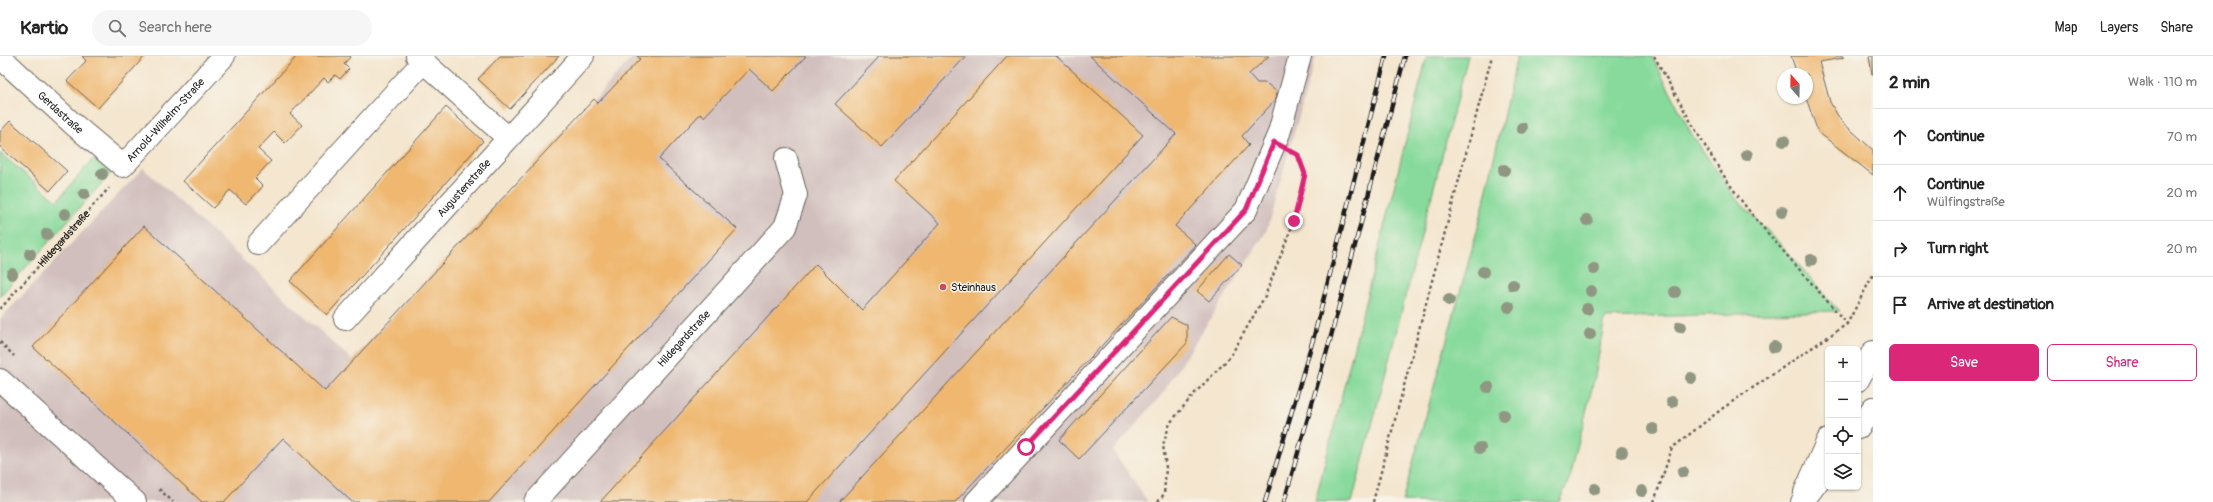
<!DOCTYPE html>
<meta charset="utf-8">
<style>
:root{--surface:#fff;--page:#f6f6f6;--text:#222;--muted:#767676;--line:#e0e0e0;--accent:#db2777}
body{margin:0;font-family:Pangolin,sans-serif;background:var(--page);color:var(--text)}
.controls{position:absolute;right:12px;bottom:12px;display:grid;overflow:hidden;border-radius:6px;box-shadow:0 1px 3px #0004}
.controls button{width:36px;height:36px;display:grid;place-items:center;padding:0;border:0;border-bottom:1px solid var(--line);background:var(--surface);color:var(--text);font:20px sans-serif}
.compass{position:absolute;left:1777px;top:12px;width:36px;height:36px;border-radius:50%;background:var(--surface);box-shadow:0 1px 3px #0004;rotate:340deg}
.stop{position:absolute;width:12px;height:12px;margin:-9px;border:3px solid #db2777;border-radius:50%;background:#fff}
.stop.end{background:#db2777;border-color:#fff;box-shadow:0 1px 4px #0008}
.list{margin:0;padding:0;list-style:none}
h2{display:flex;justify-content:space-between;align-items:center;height:52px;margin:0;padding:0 16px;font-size:17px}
h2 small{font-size:13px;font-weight:400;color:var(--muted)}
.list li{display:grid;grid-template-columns:26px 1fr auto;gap:12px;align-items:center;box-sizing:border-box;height:56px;padding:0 16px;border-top:1px solid var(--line)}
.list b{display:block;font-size:15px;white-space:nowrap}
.list p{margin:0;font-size:13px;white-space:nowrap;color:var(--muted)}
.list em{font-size:13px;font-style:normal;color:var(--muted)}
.actions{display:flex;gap:8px;padding:12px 16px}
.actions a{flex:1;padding:9px 0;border:1px solid var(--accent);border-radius:6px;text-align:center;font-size:14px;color:var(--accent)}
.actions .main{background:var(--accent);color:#fff}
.icon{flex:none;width:22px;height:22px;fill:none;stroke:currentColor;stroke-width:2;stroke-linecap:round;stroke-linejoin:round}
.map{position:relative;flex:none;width:1873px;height:446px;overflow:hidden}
header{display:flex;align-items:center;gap:24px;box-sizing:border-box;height:56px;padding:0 20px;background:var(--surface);border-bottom:1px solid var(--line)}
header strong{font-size:19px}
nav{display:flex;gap:22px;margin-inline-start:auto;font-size:14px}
.search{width:280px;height:36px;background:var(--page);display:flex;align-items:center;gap:10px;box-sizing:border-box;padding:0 14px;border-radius:22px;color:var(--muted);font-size:15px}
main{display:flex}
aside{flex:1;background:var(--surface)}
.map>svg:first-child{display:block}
</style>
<header>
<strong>Kartio</strong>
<div class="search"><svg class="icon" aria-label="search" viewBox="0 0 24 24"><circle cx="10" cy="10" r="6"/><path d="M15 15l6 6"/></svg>Search here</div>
<nav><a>Map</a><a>Layers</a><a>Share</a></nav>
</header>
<main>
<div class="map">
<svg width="1873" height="446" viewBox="0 0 1873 446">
<rect width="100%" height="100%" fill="#f7f3e8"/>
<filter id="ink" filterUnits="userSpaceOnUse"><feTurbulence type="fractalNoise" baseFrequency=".025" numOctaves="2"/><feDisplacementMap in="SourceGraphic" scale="8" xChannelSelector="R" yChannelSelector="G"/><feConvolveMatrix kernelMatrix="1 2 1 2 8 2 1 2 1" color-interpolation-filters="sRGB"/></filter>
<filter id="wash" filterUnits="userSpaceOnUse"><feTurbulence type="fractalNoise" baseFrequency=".012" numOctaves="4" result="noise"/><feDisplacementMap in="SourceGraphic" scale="16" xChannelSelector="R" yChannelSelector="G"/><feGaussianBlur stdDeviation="0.9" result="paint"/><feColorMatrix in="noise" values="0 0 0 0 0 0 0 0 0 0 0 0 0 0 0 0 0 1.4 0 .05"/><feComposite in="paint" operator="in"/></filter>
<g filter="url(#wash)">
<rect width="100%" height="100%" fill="#f4e6cf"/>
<path fill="#d1bfbe" d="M 634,0 L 1316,0 L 1266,176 L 1163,337 L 1113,395 L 1148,446 L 0,446 L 0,263 L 143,112 L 352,304 Z"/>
<g fill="#87da9b" stroke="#527b5c">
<path d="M 1427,0 L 1468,0 L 1352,446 L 1315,446 Z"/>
<path d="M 1517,0 L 1652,0 L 1691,77 L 1733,139 L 1784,192 L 1839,255 L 1605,262 L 1595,320 L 1570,421 L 1559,446 L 1402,446 L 1480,164 Z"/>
<path d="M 0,97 L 57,145 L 93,103 L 111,117 L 0,240 Z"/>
</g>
<g id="blocks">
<g fill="#efb770">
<path d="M 82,0 L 145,0 L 98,52 L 67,25 L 86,5 Z"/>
<path d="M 297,0 L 351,0 L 344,8 L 349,13 L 340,23 L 335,19 L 328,26 L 324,22 L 290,58 L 302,69 L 285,87 L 274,76 L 258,93 L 271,105 L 255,122 L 263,130 L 255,139 L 246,148 L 230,134 L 213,152 L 183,125 Z"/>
<path d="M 500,0 L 559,0 L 510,53 L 478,23 Z"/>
<path d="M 637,0 L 806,0 L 773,35 L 749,13 L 704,61 L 700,58 L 659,103 L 737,173 L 489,446 L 352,446 L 283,382 L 224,446 L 202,446 L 33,291 L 144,170 L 325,335 L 594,43 L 598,47 L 640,3 Z"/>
<path d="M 876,0 L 966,0 L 882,91 L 835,48 L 878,2 Z"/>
<path d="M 1007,0 L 1056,0 L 1143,79 L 807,446 L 600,446 L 816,208 L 862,254 L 940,167 L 894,125 Z"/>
<path d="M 1090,0 L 1269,0 L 1249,18 L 1257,27 L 1266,27 L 1277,36 L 1276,43 L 1242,80 L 1249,89 L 1175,170 L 1196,189 L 955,446 L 839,446 L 1176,78 Z"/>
<path d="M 1791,0 L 1843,0 L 1843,2 L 1819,6 L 1830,46 L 1841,65 L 1873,94 L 1873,119 L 1818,76 L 1806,42 L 1807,18 L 1797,18 Z"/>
<path d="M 1869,0 L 1873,0 L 1873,18 L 1872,18 Z"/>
<path d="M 446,51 L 483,85 L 327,259 L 290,225 Z"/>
<path d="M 10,65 L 67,115 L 50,135 L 0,91 L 0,76 Z"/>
<path d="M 1229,198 L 1242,209 L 1209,245 L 1197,235 Z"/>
<path d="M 1171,261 L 1187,269 L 1187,287 L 1079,403 L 1059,384 Z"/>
</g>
</g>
</g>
<g filter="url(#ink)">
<use href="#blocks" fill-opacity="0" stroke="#68635b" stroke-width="1"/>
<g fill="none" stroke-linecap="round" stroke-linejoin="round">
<defs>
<g id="minor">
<path d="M 417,0 L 508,82"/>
<path id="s2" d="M 0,1 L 73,68 L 123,110 L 224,0"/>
<path d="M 258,188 L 423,6"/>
<path id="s3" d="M 345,263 L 583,0"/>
<path d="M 0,324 L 135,446"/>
<path d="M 1858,324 L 1873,296"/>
<path d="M 1805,436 L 1828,384"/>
<path id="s4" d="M 535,446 L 785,171 L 796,139 L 786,103"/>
<path d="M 976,446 L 1246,154 L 1279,77 L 1300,0"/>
</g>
<g id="major">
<path d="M 1858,372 L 1873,352"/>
<path d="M 1802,446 L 1828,412"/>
</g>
</defs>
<use href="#minor" stroke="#68635b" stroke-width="24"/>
<use href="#major" stroke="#68635b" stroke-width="24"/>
<g stroke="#68635b" stroke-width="2.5" stroke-dasharray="3 3" stroke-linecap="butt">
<path d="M 1654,0 C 1686,57 1717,117 1759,167 C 1788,201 1818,234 1847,268"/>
<path id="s1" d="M 0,253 L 109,132"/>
<path d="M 0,286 L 14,300"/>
<path d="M 159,433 L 173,446"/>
<path d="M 1158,446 L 1164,438 L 1166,412 L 1163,389 L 1170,367 L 1194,338 L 1230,301 L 1265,240 L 1294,165 L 1305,118 L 1298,100"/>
<path d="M 1373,446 L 1492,0"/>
<path d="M 1654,446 L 1672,392 L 1723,352 L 1847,268 L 1873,219"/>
</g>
<use href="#minor" stroke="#fff" stroke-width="22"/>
<use href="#major" stroke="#fff" stroke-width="22"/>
<defs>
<g id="rail">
<path d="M 1265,446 L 1314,280 L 1386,0"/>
<path d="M 1284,446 L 1330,284 L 1405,0"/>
</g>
</defs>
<use href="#rail" stroke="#1c1c1c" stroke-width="4.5"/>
<use href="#rail" stroke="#f7f3e8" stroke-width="3" stroke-dasharray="9" stroke-linecap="butt"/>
</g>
<g fill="#8f9681">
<circle cx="1522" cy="72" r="6"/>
<circle cx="1784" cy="85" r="6"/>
<circle cx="1747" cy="99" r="6"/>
<circle cx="1504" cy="114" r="6"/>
<circle cx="102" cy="118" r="6"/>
<circle cx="84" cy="138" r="6"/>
<circle cx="1782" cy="156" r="6"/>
<circle cx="65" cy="158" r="6"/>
<circle cx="1587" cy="164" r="6"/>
<circle cx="47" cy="178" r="6"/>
<circle cx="30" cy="198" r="6"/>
<circle cx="1811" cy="204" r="6"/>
<circle cx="1594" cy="213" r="6"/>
<circle cx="1483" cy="216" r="6"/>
<circle cx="12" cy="218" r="6"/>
<circle cx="1513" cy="229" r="6"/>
<circle cx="1591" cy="235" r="6"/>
<circle cx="1675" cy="236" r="6"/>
<circle cx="1449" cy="244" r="6"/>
<circle cx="1509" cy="251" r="6"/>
<circle cx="1587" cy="253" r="6"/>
<circle cx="1680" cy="271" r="6"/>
<circle cx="1590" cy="278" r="6"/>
<circle cx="1774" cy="291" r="6"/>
<circle cx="1691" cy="322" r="6"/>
<circle cx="1488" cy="331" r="6"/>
<circle cx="1672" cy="346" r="6"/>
<circle cx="1504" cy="359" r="6"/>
<circle cx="1653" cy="373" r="6"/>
<circle cx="1480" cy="392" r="6"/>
<circle cx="1622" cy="396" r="6"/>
<circle cx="1683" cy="416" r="6"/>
<circle cx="1595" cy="433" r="6"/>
<circle cx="1642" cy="435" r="6"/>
</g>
</g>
<g fill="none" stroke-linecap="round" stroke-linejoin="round" filter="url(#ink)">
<path stroke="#db2777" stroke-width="5" d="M 1026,391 L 1246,154 L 1274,86 L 1298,99 L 1305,118 L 1294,165"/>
</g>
<circle fill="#d1495b" stroke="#f7f3e8" stroke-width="1.5" cx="943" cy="231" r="4"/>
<g text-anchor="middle" stroke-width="3" stroke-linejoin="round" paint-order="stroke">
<g font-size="11" fill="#1c1c1c" stroke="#f7f3e8">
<text dy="4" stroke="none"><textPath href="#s2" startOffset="82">Gerdastraße</textPath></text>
<text dy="4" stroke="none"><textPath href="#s2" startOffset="227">Arnold-Wilhelm-Straße</textPath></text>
<text dy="4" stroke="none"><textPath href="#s3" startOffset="177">Augustenstraße</textPath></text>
<text dy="4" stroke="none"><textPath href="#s1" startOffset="95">Hildegardstraße</textPath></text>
<text dy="4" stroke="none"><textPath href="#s4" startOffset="221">Hildegardstraße</textPath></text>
</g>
<g font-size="11" fill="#1c1c1c" stroke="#f7f3e8" text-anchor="start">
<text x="951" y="235">Steinhaus</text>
</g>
</g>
</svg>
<div class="controls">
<button>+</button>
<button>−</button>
<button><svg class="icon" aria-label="locate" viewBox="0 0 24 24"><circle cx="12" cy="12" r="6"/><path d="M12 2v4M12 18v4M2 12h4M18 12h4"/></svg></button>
<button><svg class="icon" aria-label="layers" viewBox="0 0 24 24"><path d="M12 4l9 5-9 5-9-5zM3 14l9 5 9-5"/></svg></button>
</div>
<svg class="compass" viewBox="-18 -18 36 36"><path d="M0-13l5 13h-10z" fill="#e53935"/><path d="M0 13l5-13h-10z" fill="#767676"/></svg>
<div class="stop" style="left:1026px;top:391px"></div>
<div class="stop end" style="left:1294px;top:165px"></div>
</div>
<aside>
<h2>2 min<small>Walk · 110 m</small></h2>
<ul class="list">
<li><svg class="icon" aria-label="ahead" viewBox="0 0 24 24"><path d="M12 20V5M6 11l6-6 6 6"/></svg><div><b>Continue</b></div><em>70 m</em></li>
<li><svg class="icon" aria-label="ahead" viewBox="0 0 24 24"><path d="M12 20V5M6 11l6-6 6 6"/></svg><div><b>Continue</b><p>Wülfingstraße</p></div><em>20 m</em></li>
<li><svg class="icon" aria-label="right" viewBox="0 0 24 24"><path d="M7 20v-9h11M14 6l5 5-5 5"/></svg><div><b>Turn right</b></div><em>20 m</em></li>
<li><svg class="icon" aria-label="arrive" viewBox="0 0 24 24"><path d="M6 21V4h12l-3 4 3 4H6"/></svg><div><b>Arrive at destination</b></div></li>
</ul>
<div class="actions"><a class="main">Save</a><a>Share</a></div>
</aside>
</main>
